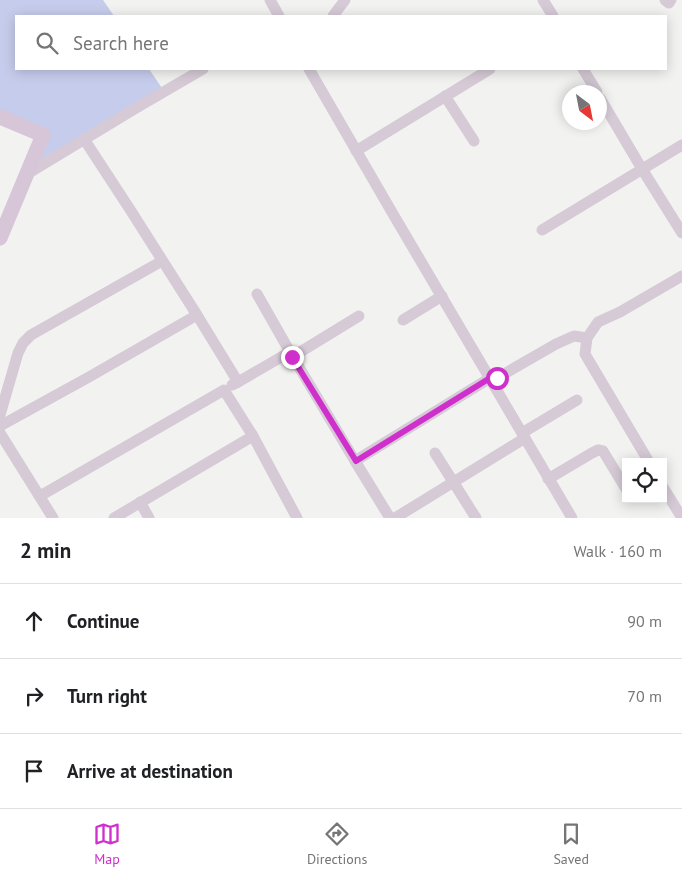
<!DOCTYPE html>
<meta charset="utf-8">
<style>
:root{--surface:#fff;--page:#f2f2f2;--text:#202124;--muted:#757577;--line:#e0e0e0;--accent:#cf30cc}
body{margin:0;font-family:"PT Sans",sans-serif;background:var(--page);color:var(--text)}
.controls{position:absolute;right:15px;bottom:15px;display:grid;overflow:hidden;border-radius:0px;box-shadow:0 2px 12px #0003}
.controls button{width:45px;height:45px;display:grid;place-items:center;padding:0;border:0;border-bottom:1px solid var(--line);background:var(--surface);color:var(--text);font:25px sans-serif}
.compass{position:absolute;left:562px;top:85px;width:45px;height:45px;border-radius:50%;background:var(--surface);box-shadow:0 2px 12px #0003;rotate:148deg}
.stop{position:absolute;width:15px;height:15px;margin:-11px;border:4px solid #cf30cc;border-radius:50%;background:#fff}
.stop.end{background:#cf30cc;border-color:#fff;box-shadow:0 1px 5px #0008}
.list{margin:0;padding:0;list-style:none}
h2{display:flex;justify-content:space-between;align-items:center;height:65px;margin:0;padding:0 20px;font-size:21px}
h2 small{font-size:16px;font-weight:400;color:var(--muted)}
.list li{display:grid;grid-template-columns:32px 1fr auto;gap:15px;align-items:center;box-sizing:border-box;height:75px;padding:0 20px;border-top:1px solid var(--line)}
.list b{display:block;font-size:19px;white-space:nowrap}
.list em{font-size:16px;font-style:normal;color:var(--muted)}
.icon{flex:none;width:28px;height:28px;fill:none;stroke:currentColor;stroke-width:2;stroke-linecap:round;stroke-linejoin:round}
.map{position:relative;flex:none;width:682px;height:518px;overflow:hidden}
.search{position:absolute;background:var(--surface);box-shadow:0 2px 12px #0003;left:15px;right:15px;top:15px;height:55px;display:flex;align-items:center;gap:12px;box-sizing:border-box;padding:0 18px;border-radius:0px;color:var(--muted);font-size:19px}
.sheet{height:290px;background:var(--surface)}
nav{display:flex;justify-content:space-around;align-items:center;box-sizing:border-box;height:70px;border-top:1px solid var(--line);background:var(--surface);font-size:14px;color:var(--muted)}
nav a{display:grid;justify-items:center;gap:2px}
nav .on{color:var(--accent)}
.map>svg:first-child{display:block}
</style>
<div class="map">
<svg width="682" height="518" viewBox="0 0 682 518">
<rect width="100%" height="100%" fill="#f2f3f1"/>
<path fill="#c6cceb" d="M 0,0 L 103,0 L 114,16 L 16,16 L 16,69 L 149,69 L 164,91 L 27,174 L 43,135 L 0,117 Z"/>
<g fill="none" stroke-linecap="round" stroke-linejoin="round">
<g stroke="#d5cad6" stroke-width="11">
<path d="M 270,0 L 279,16"/>
<path d="M 543,0 L 553,16"/>
<path d="M 665,0 L 669,3 L 671,0"/>
<path d="M 333,16 L 345,0"/>
<path d="M 309,69 L 393,214 L 572,518"/>
<path d="M 583,69 L 597,92"/>
<path d="M 445,96 L 474,141"/>
<path d="M 600,98 L 642,169 L 682,233"/>
<path d="M 84,139 L 131,211 L 197,315"/>
<path d="M 356,151 L 490,69"/>
<path d="M 27,174 L 136,108 L 203,69"/>
<path d="M 542,230 L 682,145"/>
<path d="M 257,294 L 290,352"/>
<path d="M 403,320 L 442,296"/>
<path d="M 292,357 L 359,316"/>
<path d="M 238,382 L 290,352 L 355,461 L 490,378 L 497,378 L 556,344 L 574,336 L 587,338"/>
<path d="M 0,415 L 18,353 L 23,343 L 31,335 L 162,261"/>
<path d="M 0,426 L 89,377 L 197,315 L 238,382 L 232,385"/>
<path d="M 0,433 L 53,518"/>
<path d="M 522,433 L 577,400"/>
<path d="M 253,436 L 297,518"/>
<path d="M 435,453 L 476,518"/>
<path d="M 355,461 L 390,518"/>
<path d="M 649,462 L 585,354 L 587,338 L 598,322 L 620,312 L 682,276"/>
<path d="M 548,479 L 592,453 L 598,450 L 603,451 L 626,489"/>
<path d="M 663,487 L 682,518"/>
<path d="M 40,496 L 224,390 L 253,436 L 114,518"/>
<path d="M 140,502 L 149,518"/>
<path d="M 395,518 L 525,438"/>
</g>
<path stroke="#d7c6d7" stroke-width="15" d="M 0,117 L 43,135 L 0,238"/>
</g>
<g fill="none" stroke-linecap="round" stroke-linejoin="round">
<path stroke="#cf30cc" stroke-width="6" d="M 292,357 L 356,461 L 490,378 L 497,378"/>
</g>
</svg>
<div class="controls">
<button><svg class="icon" aria-label="locate" viewBox="0 0 24 24"><circle cx="12" cy="12" r="6"/><path d="M12 2v4M12 18v4M2 12h4M18 12h4"/></svg></button>
</div>
<svg class="compass" viewBox="-18 -18 36 36"><path d="M0-13l5 13h-10z" fill="#e53935"/><path d="M0 13l5-13h-10z" fill="#757577"/></svg>
<div class="stop" style="left:497px;top:378px"></div>
<div class="stop end" style="left:292px;top:357px"></div>
<div class="search"><svg class="icon" aria-label="search" viewBox="0 0 24 24"><circle cx="10" cy="10" r="6"/><path d="M15 15l6 6"/></svg>Search here</div>
</div>
<section class="sheet">
<h2>2 min<small>Walk · 160 m</small></h2>
<ul class="list">
<li><svg class="icon" aria-label="ahead" viewBox="0 0 24 24"><path d="M12 20V5M6 11l6-6 6 6"/></svg><div><b>Continue</b></div><em>90 m</em></li>
<li><svg class="icon" aria-label="right" viewBox="0 0 24 24"><path d="M7 20v-9h11M14 6l5 5-5 5"/></svg><div><b>Turn right</b></div><em>70 m</em></li>
<li><svg class="icon" aria-label="arrive" viewBox="0 0 24 24"><path d="M6 21V4h12l-3 4 3 4H6"/></svg><div><b>Arrive at destination</b></div></li>
</ul>
</section>
<nav>
<a class="on"><svg class="icon" aria-label="map" viewBox="0 0 24 24"><path d="M3 6l6-2 6 2 6-2v14l-6 2-6-2-6 2zM9 4v14M15 6v14"/></svg>Map</a>
<a><svg class="icon" aria-label="directions" viewBox="0 0 24 24"><path d="M12 3l9 9-9 9-9-9zM9 14v-3h6M13 9l2 2-2 2"/></svg>Directions</a>
<a><svg class="icon" aria-label="saved" viewBox="0 0 24 24"><path d="M7 4h10v16l-5-4-5 4z"/></svg>Saved</a>
</nav>
